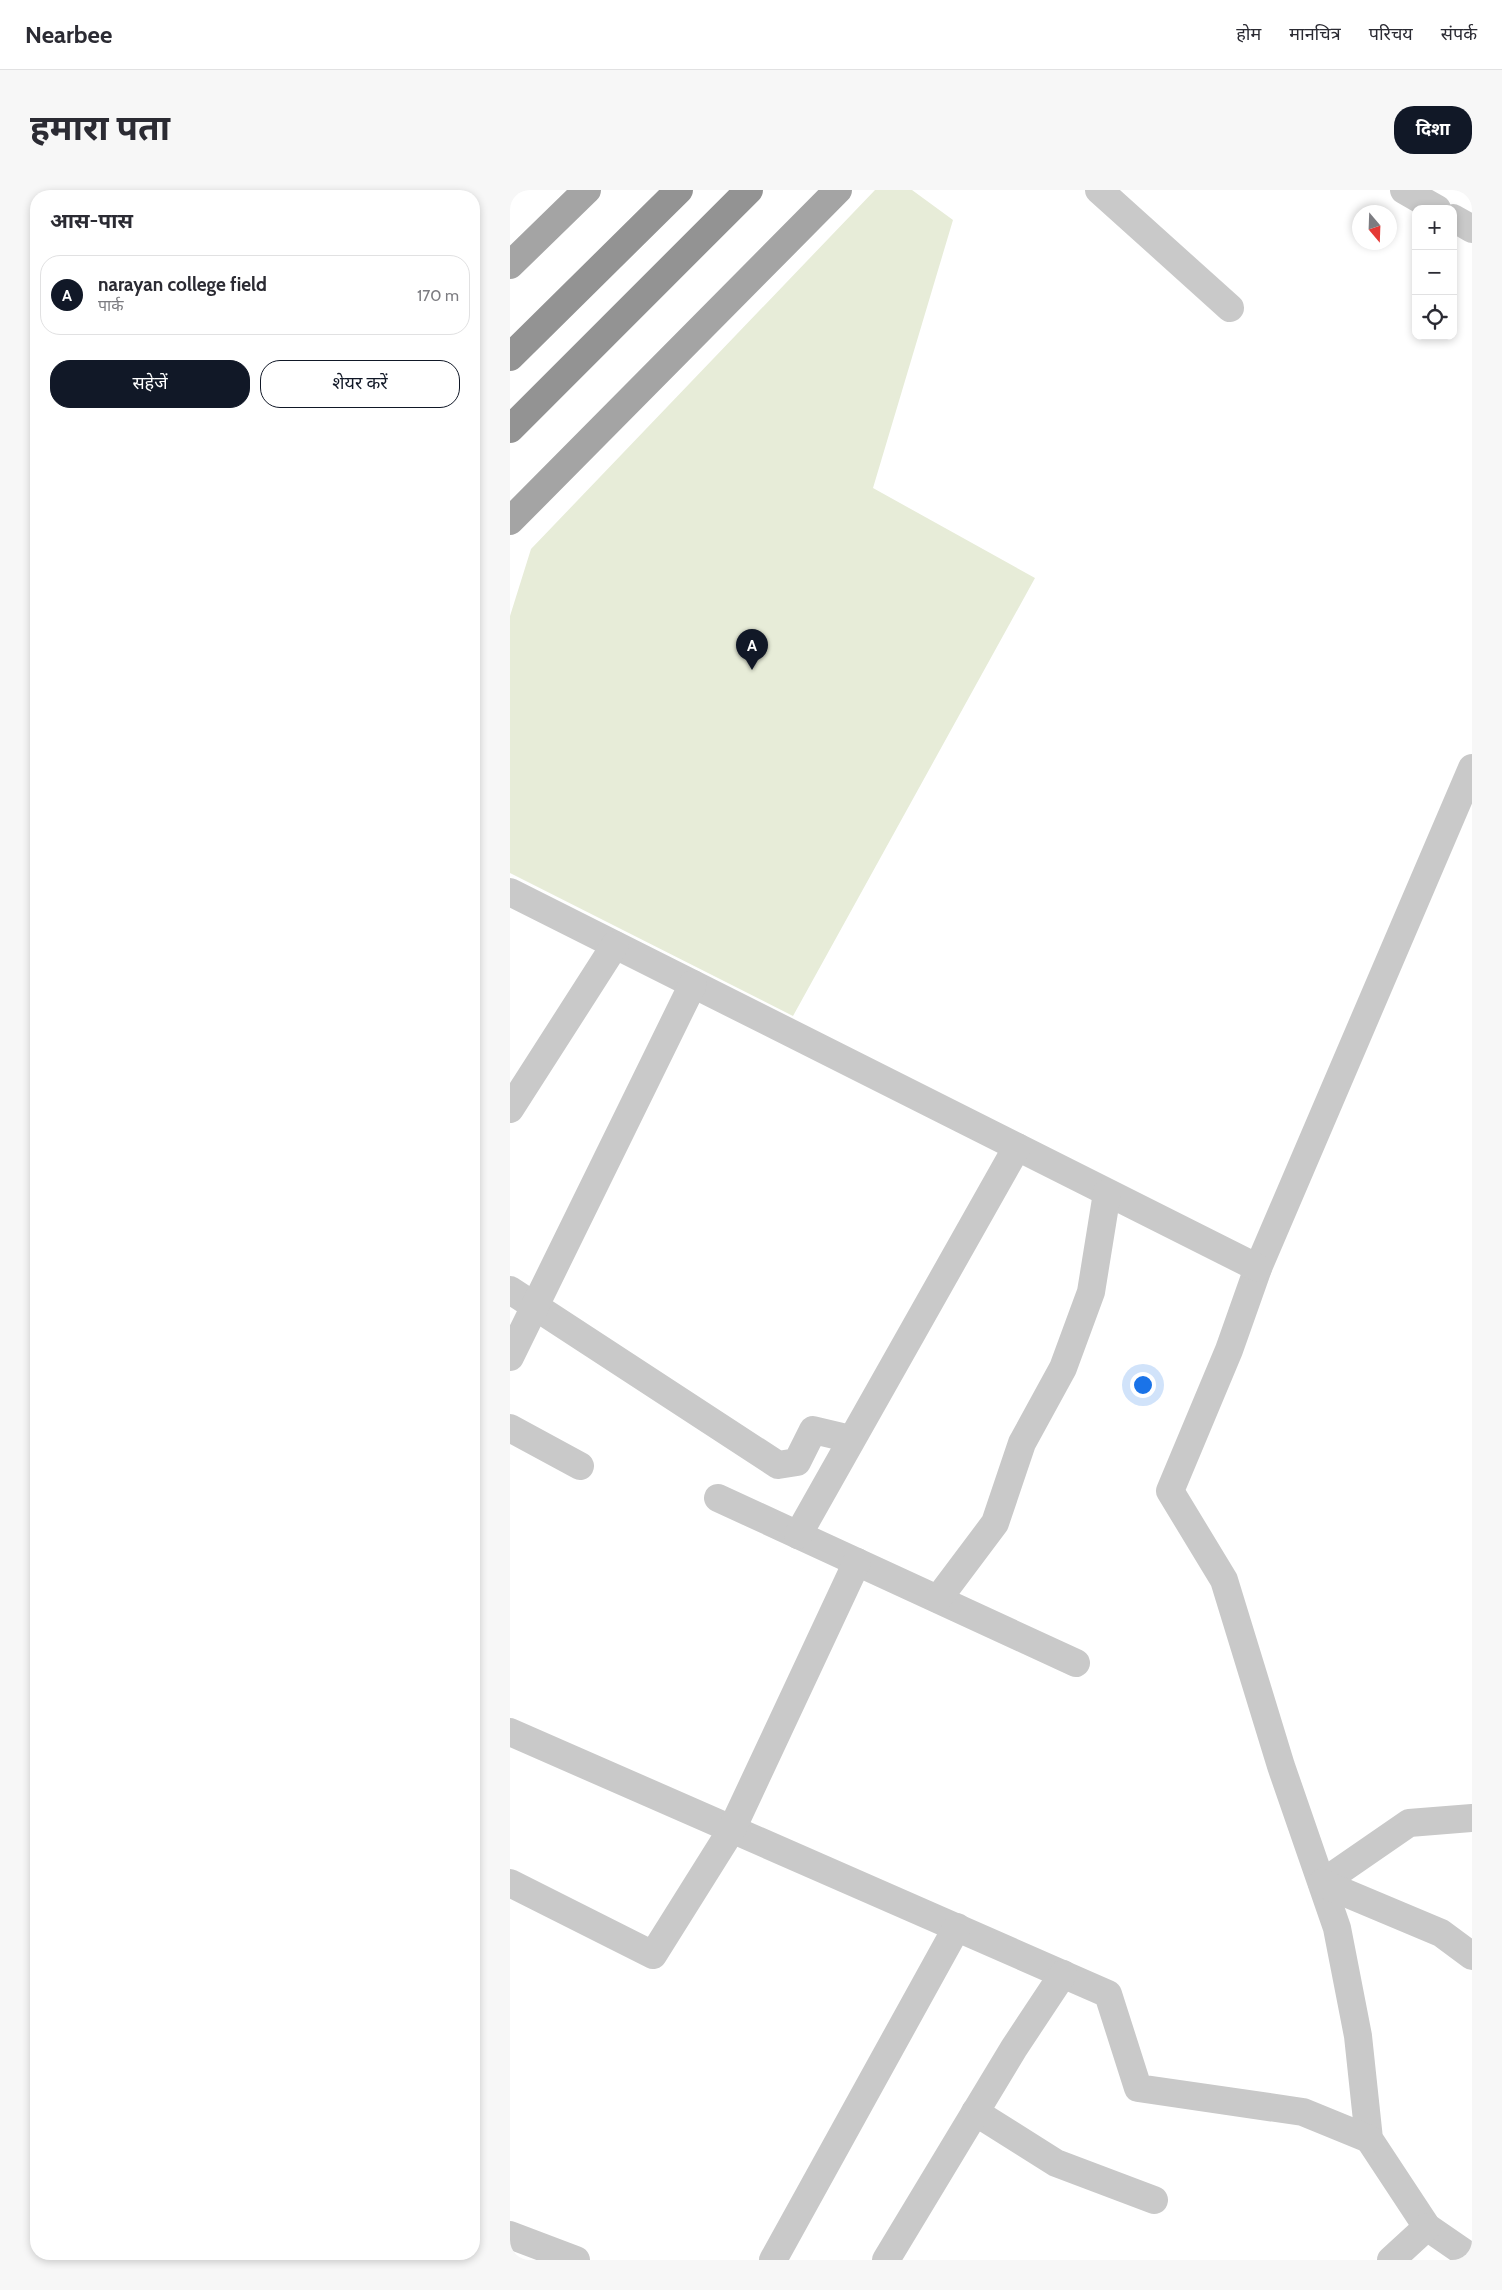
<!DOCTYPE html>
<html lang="hi">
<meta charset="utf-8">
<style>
:root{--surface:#fff;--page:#f7f7f7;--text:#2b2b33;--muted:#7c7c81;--line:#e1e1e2;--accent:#111827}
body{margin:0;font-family:Cabin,"Noto Sans Devanagari",sans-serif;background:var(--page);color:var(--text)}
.controls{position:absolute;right:15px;top:15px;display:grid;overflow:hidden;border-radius:10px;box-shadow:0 2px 8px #0003}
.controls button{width:45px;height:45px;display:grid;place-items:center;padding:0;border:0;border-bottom:1px solid var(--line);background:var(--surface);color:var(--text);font:25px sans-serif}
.compass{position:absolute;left:842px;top:15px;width:45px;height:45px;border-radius:50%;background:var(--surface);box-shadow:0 2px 8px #0003;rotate:161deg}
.you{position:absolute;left:632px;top:1194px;width:18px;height:18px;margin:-12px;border:4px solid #fff;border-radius:50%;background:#1a73e8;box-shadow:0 0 0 8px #1a73e833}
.badge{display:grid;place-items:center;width:32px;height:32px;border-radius:50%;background:var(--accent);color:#fff;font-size:16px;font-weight:700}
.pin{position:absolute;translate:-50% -41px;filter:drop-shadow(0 1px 2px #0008)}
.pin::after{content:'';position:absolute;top:26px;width:18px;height:15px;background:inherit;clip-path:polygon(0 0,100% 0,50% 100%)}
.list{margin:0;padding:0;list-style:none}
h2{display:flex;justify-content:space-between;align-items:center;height:65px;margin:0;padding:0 20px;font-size:21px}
h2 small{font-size:16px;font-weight:400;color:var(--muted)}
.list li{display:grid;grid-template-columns:32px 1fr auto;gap:15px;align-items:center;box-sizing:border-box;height:80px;margin:0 10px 10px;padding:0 10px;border:1px solid var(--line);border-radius:20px}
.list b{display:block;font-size:19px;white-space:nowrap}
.list p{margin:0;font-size:16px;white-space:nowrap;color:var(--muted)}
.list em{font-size:16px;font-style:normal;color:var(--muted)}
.actions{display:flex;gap:10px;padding:15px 20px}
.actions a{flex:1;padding:11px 0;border:1px solid var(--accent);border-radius:20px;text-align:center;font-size:18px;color:var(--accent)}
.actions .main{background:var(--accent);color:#fff}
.icon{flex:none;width:28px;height:28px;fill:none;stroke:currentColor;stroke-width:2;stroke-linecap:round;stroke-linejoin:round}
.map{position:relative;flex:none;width:962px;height:2070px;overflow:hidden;border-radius:20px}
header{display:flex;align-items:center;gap:30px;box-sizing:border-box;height:70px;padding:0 25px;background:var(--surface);border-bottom:1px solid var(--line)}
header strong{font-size:24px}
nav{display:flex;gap:28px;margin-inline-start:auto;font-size:18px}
.intro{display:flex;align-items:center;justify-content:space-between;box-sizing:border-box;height:120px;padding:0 30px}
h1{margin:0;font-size:35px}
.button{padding:12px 22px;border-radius:20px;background:var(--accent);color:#fff;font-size:18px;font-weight:700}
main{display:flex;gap:30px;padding:0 30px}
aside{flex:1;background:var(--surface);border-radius:20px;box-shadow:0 2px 8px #0003}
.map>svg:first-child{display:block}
</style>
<header>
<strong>Nearbee</strong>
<nav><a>होम</a><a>मानचित्र</a><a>परिचय</a><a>संपर्क</a></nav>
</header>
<div class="intro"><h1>हमारा पता</h1><a class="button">दिशा</a></div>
<main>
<aside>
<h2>आस-पास<small></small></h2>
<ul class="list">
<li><span class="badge">A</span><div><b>narayan college field</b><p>पार्क</p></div><em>170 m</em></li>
</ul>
<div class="actions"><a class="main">सहेजें</a><a>शेयर करें</a></div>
</aside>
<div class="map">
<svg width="962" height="2070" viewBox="0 0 962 2070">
<rect width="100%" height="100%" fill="#fff"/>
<path fill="#e7ecd8" d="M 365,0 L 402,0 L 443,30 L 363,298 L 525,388 L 283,826 L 0,683 L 0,426 L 21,359 Z"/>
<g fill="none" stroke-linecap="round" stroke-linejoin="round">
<g stroke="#c9c9c9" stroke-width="28">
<path d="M 589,0 L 720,118"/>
<path d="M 894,0 L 927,19"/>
<path d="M 943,28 L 962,39"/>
<path d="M 962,578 L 748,1078 L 719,1160 L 660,1301 L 714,1390 L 771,1576 L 827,1738 L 848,1846 L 859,1949 L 917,2037 L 962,2068"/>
<path d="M 0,702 L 748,1078"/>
<path d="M 0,919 L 105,755"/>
<path d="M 0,1100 L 268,1275 L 287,1272 L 303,1240 L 341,1249"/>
<path d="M 0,1167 L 183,794"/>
<path d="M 0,1238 L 70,1276"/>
<path d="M 208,1308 L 566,1473"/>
<path d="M 288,1345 L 507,957"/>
<path d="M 428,1409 L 485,1333 L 512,1253 L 553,1178 L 581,1102 L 597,1003"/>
<path d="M 0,1542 L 598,1804 L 628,1898 L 793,1922 L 859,1949"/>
<path d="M 0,1693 L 143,1765 L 222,1639 L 347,1372"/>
<path d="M 812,1693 L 899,1633 L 962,1628"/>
<path d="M 812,1693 L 931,1743 L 962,1766"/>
<path d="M 465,1922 L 546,1973 L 644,2010"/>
<path d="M 0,2045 L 66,2070"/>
<path d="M 263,2070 L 447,1737"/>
<path d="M 376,2070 L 504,1858 L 553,1784"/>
<path d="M 881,2070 L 917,2037"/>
</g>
<g stroke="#a4a4a4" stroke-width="28">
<path d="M 0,75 L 77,0"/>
<path d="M 0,331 L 328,0"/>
</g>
<g stroke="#939393" stroke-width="28">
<path d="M 0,167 L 169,0"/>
<path d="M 0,239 L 239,0"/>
</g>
</g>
</svg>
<div class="controls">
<button>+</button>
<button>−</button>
<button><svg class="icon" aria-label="locate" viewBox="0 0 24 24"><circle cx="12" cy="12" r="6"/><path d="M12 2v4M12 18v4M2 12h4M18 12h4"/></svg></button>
</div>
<svg class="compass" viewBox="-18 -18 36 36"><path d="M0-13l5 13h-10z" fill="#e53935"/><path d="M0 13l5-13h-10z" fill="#7c7c81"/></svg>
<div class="you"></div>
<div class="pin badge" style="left:242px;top:480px">A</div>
</div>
</main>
